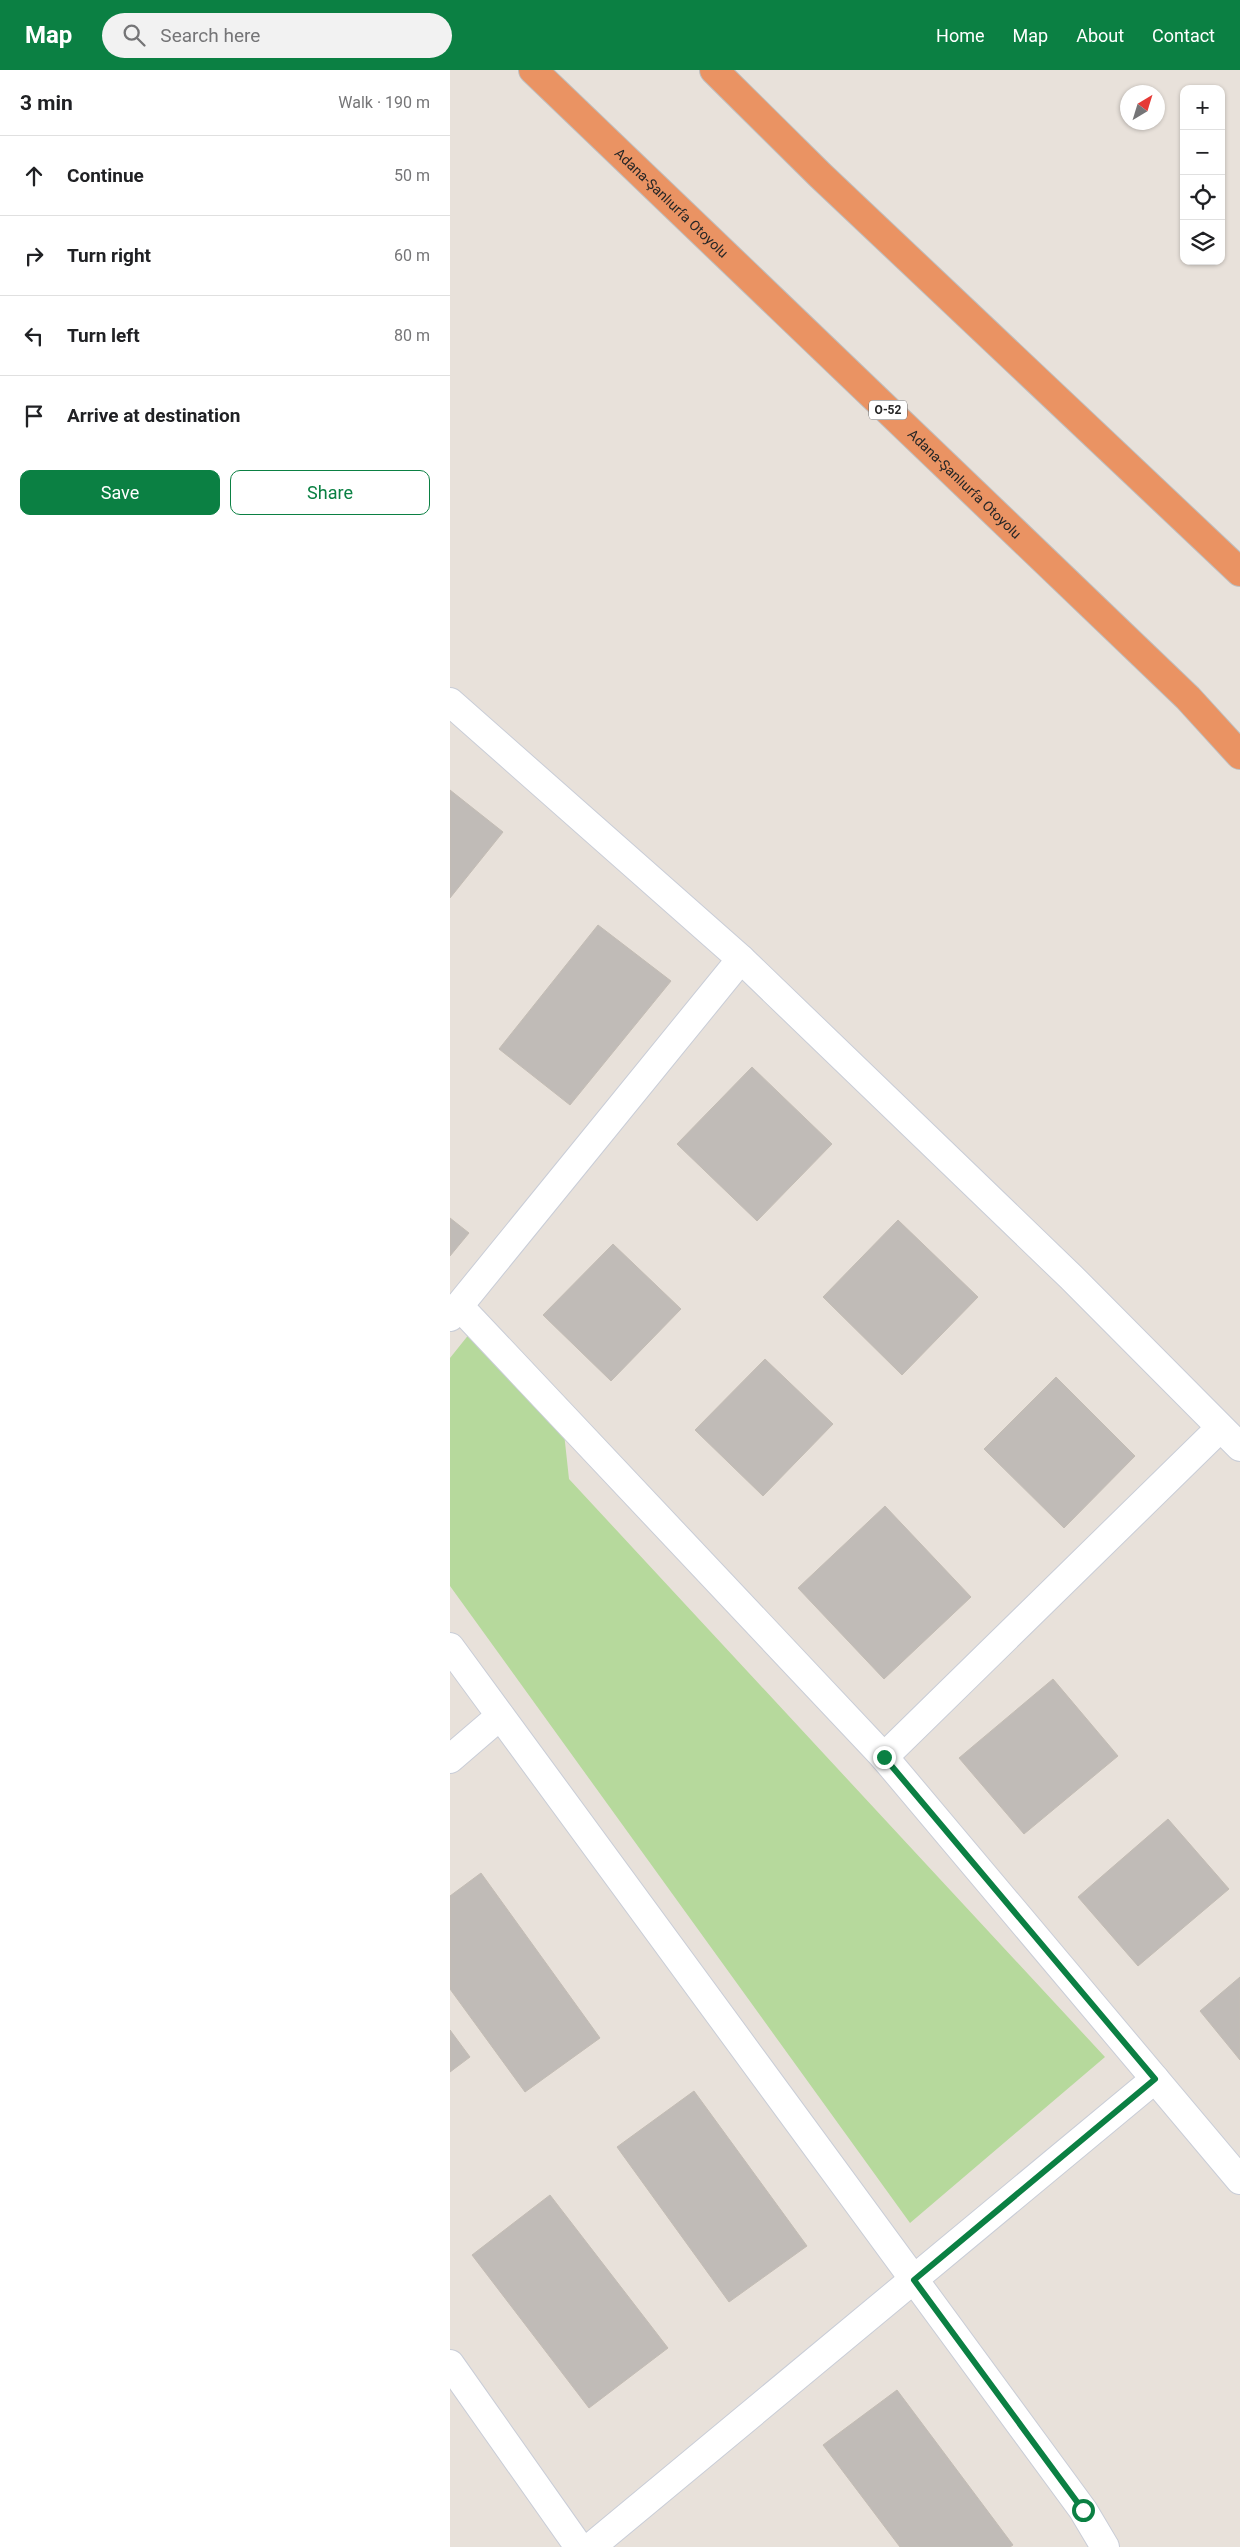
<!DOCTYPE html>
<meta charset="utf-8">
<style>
:root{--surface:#fff;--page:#f2f2f2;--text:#202124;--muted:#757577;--line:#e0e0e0;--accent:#0b8043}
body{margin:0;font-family:Roboto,sans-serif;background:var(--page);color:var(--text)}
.controls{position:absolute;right:15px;top:15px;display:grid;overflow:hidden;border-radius:10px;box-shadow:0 1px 4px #0004}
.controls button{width:45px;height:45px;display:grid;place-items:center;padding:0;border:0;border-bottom:1px solid var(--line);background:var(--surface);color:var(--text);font:25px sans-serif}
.compass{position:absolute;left:670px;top:15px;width:45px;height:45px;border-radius:50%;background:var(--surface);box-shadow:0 1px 4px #0004;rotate:38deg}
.stop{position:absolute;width:15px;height:15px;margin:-11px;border:4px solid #0b8043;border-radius:50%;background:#fff}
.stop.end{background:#0b8043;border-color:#fff;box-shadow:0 1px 5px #0008}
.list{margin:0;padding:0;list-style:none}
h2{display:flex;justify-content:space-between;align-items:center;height:65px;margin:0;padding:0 20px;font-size:21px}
h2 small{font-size:16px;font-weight:400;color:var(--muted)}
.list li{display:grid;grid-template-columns:32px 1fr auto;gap:15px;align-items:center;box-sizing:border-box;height:80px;padding:0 20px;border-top:1px solid var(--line)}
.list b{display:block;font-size:19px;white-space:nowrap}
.list em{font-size:16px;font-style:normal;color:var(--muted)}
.actions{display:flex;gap:10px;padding:15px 20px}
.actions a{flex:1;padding:11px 0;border:1px solid var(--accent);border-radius:10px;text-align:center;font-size:18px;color:var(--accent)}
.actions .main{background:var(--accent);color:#fff}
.icon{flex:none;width:28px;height:28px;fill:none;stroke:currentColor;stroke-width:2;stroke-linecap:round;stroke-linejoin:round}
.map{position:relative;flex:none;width:790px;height:2477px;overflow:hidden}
header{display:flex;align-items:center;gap:30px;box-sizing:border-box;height:70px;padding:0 25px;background:var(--accent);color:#fff}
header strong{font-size:24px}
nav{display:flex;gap:28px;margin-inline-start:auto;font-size:18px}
.search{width:350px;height:45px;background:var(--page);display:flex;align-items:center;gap:12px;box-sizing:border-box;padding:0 18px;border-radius:28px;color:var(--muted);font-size:19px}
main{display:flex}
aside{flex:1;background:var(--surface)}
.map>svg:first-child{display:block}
</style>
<header>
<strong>Map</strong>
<div class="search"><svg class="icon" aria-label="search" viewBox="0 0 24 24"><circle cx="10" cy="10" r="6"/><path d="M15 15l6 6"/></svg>Search here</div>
<nav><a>Home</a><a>Map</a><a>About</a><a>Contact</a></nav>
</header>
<main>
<aside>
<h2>3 min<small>Walk · 190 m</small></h2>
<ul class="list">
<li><svg class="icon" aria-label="ahead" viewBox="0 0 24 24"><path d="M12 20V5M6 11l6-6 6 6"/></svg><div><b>Continue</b></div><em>50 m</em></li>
<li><svg class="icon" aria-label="right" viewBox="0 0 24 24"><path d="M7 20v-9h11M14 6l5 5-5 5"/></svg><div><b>Turn right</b></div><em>60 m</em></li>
<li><svg class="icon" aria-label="left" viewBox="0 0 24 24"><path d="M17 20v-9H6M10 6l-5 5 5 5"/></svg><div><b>Turn left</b></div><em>80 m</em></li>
<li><svg class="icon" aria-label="arrive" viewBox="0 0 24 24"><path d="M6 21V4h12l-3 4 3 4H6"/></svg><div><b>Arrive at destination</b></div></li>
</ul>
<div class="actions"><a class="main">Save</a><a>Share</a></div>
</aside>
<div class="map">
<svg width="790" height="2477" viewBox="0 0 790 2477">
<rect width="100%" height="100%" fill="#e8e1da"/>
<path fill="#b6d99c" d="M 20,1263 L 114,1363 L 119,1409 L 655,1987 L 460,2153 L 0,1516 L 0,1288 Z"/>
<g fill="#c0bbb7" stroke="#c3bcb4">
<path d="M 0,720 L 53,762 L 0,828 Z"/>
<path d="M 148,855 L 221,911 L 120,1035 L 49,979 Z"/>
<path d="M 302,997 L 382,1074 L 307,1151 L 227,1074 Z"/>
<path d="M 0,1148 L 19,1163 L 0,1186 Z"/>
<path d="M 448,1150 L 528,1227 L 452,1305 L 373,1227 Z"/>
<path d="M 163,1174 L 231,1239 L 161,1311 L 93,1245 Z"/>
<path d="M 315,1289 L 383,1354 L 313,1426 L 245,1360 Z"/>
<path d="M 606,1307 L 685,1386 L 614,1458 L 534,1379 Z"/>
<path d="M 435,1436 L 521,1527 L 434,1609 L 348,1518 Z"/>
<path d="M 603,1609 L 668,1686 L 574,1764 L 509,1688 Z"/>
<path d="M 718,1749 L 779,1819 L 688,1896 L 628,1827 Z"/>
<path d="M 31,1803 L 150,1968 L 75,2022 L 0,1919 L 0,1826 Z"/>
<path d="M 790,1907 L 790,1990 L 750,1941 Z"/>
<path d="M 0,1960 L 20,1987 L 0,2002 Z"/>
<path d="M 244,2021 L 357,2176 L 279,2232 L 167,2077 Z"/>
<path d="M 100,2125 L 218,2278 L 139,2338 L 22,2185 Z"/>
<path d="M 447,2320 L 563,2475 L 560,2477 L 450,2477 L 373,2375 Z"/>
</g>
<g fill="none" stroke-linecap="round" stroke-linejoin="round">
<defs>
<g id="minor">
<path d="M 0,632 L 291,889 L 621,1207 L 790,1377"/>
<path d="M 9,1236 L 434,1687 L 790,2110"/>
<path d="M 0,1247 L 291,889"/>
<path d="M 0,1577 L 633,2440 L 655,2477"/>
<path d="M 434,1687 L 770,1358"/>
<path d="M 0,1689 L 50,1646"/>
<path d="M 141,2477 L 705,2009"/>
</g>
<path id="tertiary" d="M 0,2294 L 129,2477"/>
<g id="motorway">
<path id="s1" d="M 83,0 L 738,628 L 790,685"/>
<path d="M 264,0 L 370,105 L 790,502"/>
</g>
</defs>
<use href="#minor" stroke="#c9cdd7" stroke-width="30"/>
<use href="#tertiary" stroke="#c9cdd7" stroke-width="30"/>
<use href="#motorway" stroke="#bebebe" stroke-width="30"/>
<use href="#minor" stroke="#fff" stroke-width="28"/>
<use href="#tertiary" stroke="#fff" stroke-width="28"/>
<use href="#motorway" stroke="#ea9363" stroke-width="28"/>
</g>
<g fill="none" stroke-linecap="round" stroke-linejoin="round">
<path stroke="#0b8043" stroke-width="6" d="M 434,1687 L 705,2009 L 464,2210 L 633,2440"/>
</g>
<g text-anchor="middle" stroke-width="5" stroke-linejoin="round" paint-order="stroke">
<rect fill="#fff" stroke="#686868" stroke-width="1" x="419" y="330.5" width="38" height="19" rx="4"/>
<g font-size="12" font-weight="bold" fill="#272727">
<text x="438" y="344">O-52</text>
</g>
<g font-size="14" fill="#272727" stroke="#fff">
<text dy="5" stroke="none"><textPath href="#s1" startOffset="192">Adana-Şanlıurfa Otoyolu</textPath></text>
<text dy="5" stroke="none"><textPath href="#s1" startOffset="598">Adana-Şanlıurfa Otoyolu</textPath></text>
</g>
</g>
</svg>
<div class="controls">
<button>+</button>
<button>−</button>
<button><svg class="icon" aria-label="locate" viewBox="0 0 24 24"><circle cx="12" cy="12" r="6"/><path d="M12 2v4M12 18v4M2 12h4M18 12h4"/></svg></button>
<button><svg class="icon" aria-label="layers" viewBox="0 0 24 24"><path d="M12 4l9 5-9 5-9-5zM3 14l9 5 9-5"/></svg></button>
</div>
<svg class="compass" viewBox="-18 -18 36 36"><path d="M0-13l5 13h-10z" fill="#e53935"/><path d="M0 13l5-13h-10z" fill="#757577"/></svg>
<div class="stop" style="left:633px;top:2440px"></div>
<div class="stop end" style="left:434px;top:1687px"></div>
</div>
</main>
